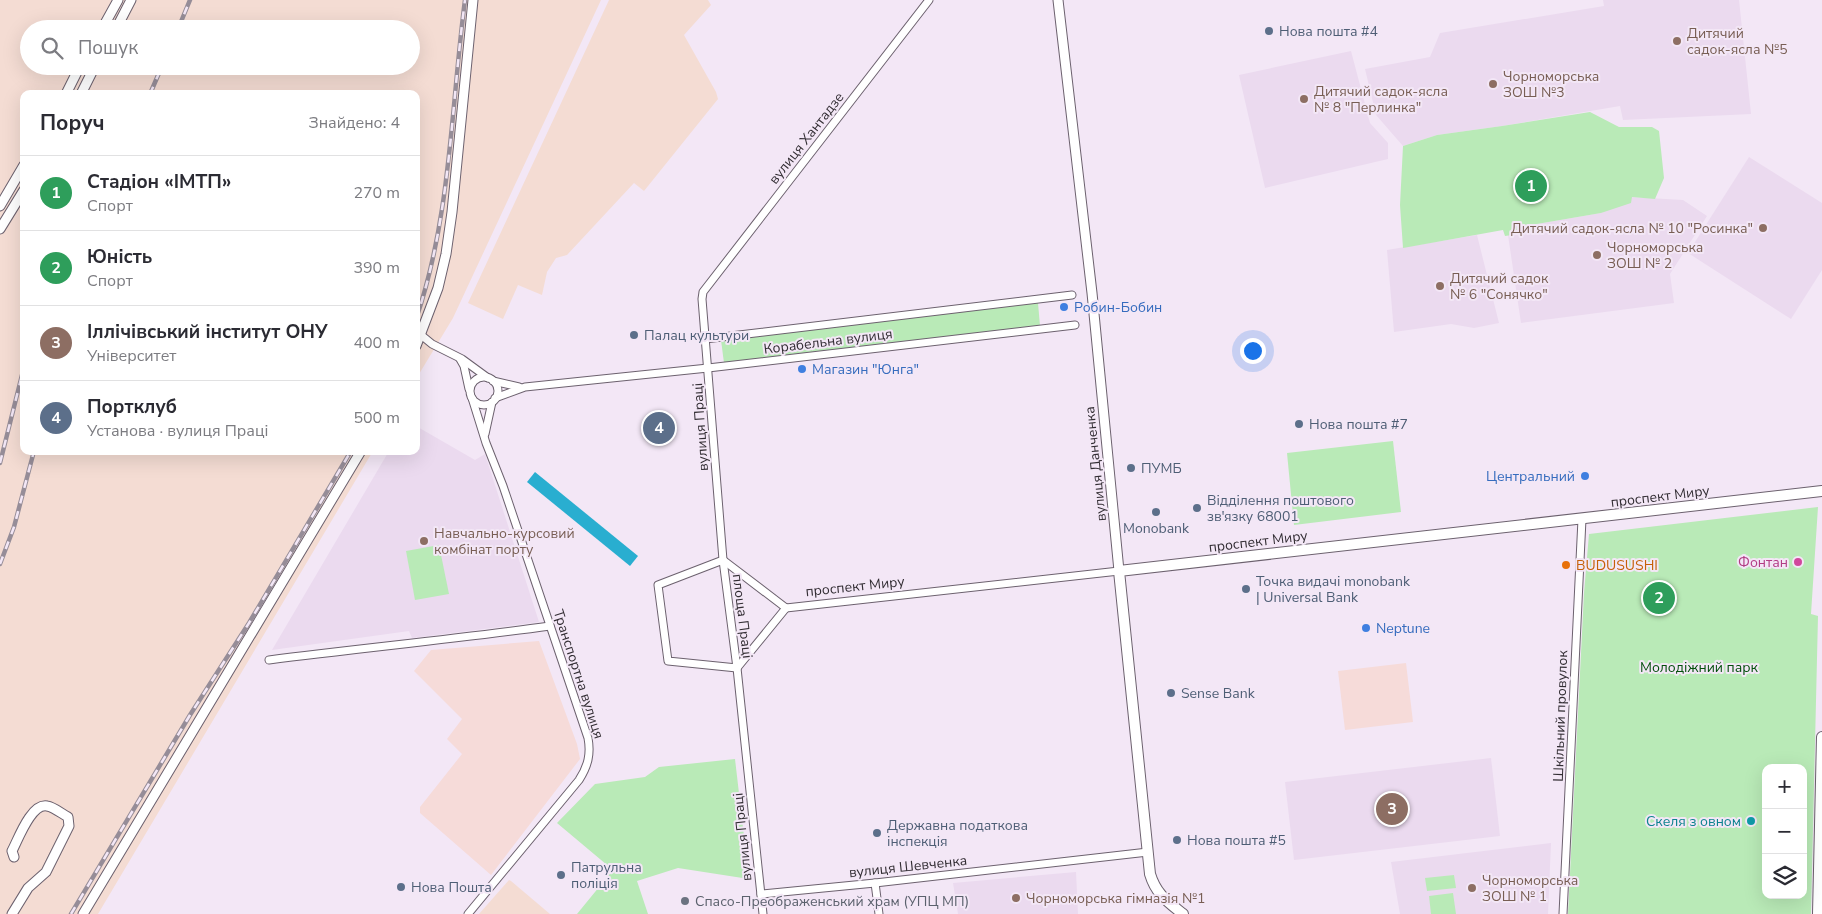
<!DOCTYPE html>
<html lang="uk">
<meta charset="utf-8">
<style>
:root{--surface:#fff;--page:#f7f7f7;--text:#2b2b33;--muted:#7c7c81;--line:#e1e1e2;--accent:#d93025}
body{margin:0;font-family:"Nunito Sans",sans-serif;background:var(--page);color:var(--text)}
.controls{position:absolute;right:15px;bottom:15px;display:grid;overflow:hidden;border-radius:10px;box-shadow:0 5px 20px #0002}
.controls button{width:45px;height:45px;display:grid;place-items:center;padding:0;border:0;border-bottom:1px solid var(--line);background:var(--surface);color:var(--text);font:25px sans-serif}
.you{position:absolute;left:1252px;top:350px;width:18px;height:18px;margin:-12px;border:4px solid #fff;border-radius:50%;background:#1a73e8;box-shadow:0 0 0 8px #1a73e833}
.badge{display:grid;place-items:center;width:32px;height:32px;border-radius:50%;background:var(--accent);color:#fff;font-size:16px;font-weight:700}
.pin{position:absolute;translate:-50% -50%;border:2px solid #fff;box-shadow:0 1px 5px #0006}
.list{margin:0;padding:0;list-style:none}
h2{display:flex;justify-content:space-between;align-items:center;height:65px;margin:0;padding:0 20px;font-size:21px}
h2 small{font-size:16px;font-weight:400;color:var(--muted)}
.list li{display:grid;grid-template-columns:32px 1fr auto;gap:15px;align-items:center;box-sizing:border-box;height:75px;padding:0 20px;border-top:1px solid var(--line)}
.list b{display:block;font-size:19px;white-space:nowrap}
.list p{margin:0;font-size:16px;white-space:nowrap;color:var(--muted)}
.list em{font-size:16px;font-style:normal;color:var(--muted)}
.icon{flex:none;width:28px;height:28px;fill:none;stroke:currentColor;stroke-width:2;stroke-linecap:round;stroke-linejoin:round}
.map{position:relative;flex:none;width:1822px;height:914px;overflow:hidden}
.search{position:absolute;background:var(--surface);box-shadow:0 5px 20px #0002;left:20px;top:20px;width:400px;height:55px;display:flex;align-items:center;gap:12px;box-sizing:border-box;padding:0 18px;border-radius:28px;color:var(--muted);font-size:19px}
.panel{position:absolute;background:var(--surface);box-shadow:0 5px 20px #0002;left:20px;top:90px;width:400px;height:365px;border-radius:10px}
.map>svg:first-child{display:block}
</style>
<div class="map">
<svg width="1822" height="914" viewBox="0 0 1822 914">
<rect width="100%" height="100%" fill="#f3e7f6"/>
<g fill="#f6dbd9">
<path d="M 539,641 L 577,744 L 580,759 L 491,875 L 420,813 L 420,807 L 462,754 L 447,739 L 462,719 L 414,671 L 431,650 Z"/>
<path d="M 1406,663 L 1413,722 L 1345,730 L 1338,671 Z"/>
</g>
<g fill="#f4dcd3" fill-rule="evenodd">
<path d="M 0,0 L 601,0 L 453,318 L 416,379 L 416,94 L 24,94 L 24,451 L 373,451 L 98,914 L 0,914 ZM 29,29 L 411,29 L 411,66 L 29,66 Z"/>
<path d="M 609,0 L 708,0 L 711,5 L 684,35 L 716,92 L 718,99 L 644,191 L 634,183 L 567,255 L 556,258 L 547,272 L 542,295 L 518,285 L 503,319 L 468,303 Z"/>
<path d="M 509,880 L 511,881 L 550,914 L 479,914 Z"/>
</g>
<g fill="#ebdaef">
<path d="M 1603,0 L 1739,0 L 1751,114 L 1623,120 L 1620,106 L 1502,126 L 1437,135 L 1403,146 L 1376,115 L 1365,69 L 1430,57 L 1440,33 L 1604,6 Z"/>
<path d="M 1351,51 L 1370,123 L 1388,143 L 1388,159 L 1265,188 L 1239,75 Z"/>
<path d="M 1749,157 L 1822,203 L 1822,270 L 1791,319 L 1688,253 Z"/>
<path d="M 1631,197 L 1683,200 L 1707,216 L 1670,274 L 1674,303 L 1521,323 L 1508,235 L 1531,232 L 1531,225 L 1601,213 Z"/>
<path d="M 1477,235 L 1499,323 L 1474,328 L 1451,324 L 1394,332 L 1387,250 Z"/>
<path d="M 416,426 L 475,460 L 485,454 L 539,622 L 412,638 L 409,631 L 272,650 L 389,451 L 416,451 Z"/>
<path d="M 1491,758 L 1500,836 L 1294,860 L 1285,782 Z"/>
<path d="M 1551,843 L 1548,914 L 1400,914 L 1391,862 Z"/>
<path d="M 1076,872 L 1078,914 L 958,914 L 953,883 Z"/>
</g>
<g fill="#b9eab7" fill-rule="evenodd">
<path d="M 1590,112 L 1619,127 L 1652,127 L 1659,131 L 1664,178 L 1655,199 L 1632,197 L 1631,203 L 1601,213 L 1531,225 L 1532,232 L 1505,236 L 1503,230 L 1403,248 L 1400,205 L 1403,146 L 1437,135 L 1502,126 Z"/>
<path d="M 1038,303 L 1040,326 L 724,363 L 721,340 Z"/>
<path d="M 1393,441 L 1401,512 L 1294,525 L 1287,453 Z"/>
<path d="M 1818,507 L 1811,614 L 1818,616 L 1811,914 L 1568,914 L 1584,593 L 1589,534 ZM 1766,768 L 1803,768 L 1803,895 L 1766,895 Z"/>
<path d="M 439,545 L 449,594 L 415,600 L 406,551 Z"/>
<path d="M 735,759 L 749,879 L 678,868 L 637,881 L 648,914 L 577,914 L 613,870 L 557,823 L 595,784 L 645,777 L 659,767 Z"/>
<path d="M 1454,875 L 1456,888 L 1427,891 L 1425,878 Z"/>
<path d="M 1453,893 L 1456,914 L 1431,914 L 1429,896 Z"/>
</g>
<path fill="#29aed0" d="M 535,472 L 638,556 L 630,566 L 527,482 Z"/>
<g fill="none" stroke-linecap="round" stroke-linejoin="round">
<defs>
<g id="minor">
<path d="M 421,335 L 432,344 L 462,359 L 488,378"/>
<path d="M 705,339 L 1072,295"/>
<path d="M 460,359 L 464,366 L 469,389"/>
<circle cx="484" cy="391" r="14"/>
<path d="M 493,381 L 519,387"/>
<path d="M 495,398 L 525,387 L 708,368 L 1075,325"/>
<path d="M 485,434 L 492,402"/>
<path d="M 723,560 L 658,585 L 668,661 L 737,668"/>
<path d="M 723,560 L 786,608"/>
<path d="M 786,608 L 1119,571"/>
<path d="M 269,660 C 362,648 457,639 550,626"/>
<path d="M 737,668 L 786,608"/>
<path d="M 875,883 L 879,914"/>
<path d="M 761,894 L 875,883 L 1148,852"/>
<path d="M 468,914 L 579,780 C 588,766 591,754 588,738 L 503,486 L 486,443 L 472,398"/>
<path d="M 763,914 L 737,668 L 723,560 L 702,299 L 703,292 L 929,0"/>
<path d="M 1563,914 L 1582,519"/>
</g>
<g id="tertiary">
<path d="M 1058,0 L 1092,293 L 1119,571"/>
<path d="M 102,29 L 118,0"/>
<path d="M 116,29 L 131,0"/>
<path d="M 66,94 L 80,66"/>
<path d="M 81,94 L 95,66"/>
<path d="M 0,206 L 24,165"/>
<path d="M 0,229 L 24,190"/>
<path d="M 416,346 L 438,288 L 446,254 L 452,212 L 473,0"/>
<path d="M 12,914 L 28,888 L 46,872 L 69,826 L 68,817 C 62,814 54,807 47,806 C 31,803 18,840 12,851 L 14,857"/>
<path d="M 83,914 L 361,451"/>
</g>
<g id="secondary">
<path d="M 1183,914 C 1167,901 1156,894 1150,874 L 1119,571 L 1822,491"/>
<path d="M 1818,914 L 1822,737"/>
</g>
</defs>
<use href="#minor" stroke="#6c616e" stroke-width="9"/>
<use href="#tertiary" stroke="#6c616e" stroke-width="11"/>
<use href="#secondary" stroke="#6c616e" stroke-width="12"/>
<use href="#minor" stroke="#fff" stroke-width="7"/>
<use href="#tertiary" stroke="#fff" stroke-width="9"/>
<use href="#secondary" stroke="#fff" stroke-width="10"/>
<defs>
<g id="rail">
<path d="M 178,29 L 190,0"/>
<path d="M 150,94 L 162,66"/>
<path d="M 416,319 C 451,217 451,106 465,0"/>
<path d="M 0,463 L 24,367"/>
<path d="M 0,564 L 14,527 L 34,451"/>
<path d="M 71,914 L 190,715 L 249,623 L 351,451"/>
</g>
</defs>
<use href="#rail" stroke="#968d98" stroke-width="4.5"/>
<use href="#rail" stroke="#f3e7f6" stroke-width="2.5" stroke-dasharray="8" stroke-linecap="butt"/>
</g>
<g fill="#5c6f8a" stroke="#f3e7f6" stroke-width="2">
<circle cx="1269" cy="31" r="5"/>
<circle cx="634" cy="335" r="5"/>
<circle cx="1299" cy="424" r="5"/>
<circle cx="1131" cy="468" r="5"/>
<circle cx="1197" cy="508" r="5"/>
<circle cx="1156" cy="512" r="5"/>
<circle cx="1246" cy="589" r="5"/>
<circle cx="1171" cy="693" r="5"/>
<circle cx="877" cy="833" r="5"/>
<circle cx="1177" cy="840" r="5"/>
<circle cx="561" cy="875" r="5"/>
<circle cx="401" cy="887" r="5"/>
</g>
<g fill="#8d6e63" stroke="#f3e7f6" stroke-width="2">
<circle cx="1677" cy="41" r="5"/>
<circle cx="1493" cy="84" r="5"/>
<circle cx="1304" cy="99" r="5"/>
<circle cx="1763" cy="228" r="5"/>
<circle cx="1597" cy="255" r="5"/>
<circle cx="1440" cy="286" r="5"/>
<circle cx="424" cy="541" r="5"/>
<circle cx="1472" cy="888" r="5"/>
<circle cx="1016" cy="898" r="5"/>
</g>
<g fill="#3f7fe0" stroke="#f3e7f6" stroke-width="2">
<circle cx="1064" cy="307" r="5"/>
<circle cx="802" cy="369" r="5"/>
<circle cx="1585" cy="476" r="5"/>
<circle cx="1366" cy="628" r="5"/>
</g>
<circle fill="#d1479c" stroke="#f3e7f6" stroke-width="2" cx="1798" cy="562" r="5"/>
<circle fill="#e8710a" stroke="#f3e7f6" stroke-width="2" cx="1566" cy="565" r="5"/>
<circle fill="#0f9aa8" stroke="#f3e7f6" stroke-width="2" cx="1751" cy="821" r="5"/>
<circle fill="#6b7280" stroke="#f3e7f6" stroke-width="2" cx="685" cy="901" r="5"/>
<g text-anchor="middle" stroke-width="4" stroke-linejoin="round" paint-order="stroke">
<g font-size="14" fill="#4e5e75" stroke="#f3e7f6" text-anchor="start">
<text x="1279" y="36">Нова пошта #4</text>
<text x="644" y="340">Палац культури</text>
<text x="1309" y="429">Нова пошта #7</text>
<text x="1141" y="473">ПУМБ</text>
<text x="1207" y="505">Відділення поштового<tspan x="1207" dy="16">зв'язку 68001</tspan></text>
<text x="1156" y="533" text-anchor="middle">Monobank</text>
<text x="1256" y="586">Точка видачі monobank<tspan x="1256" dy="16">| Universal Bank</tspan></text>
<text x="1181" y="698">Sense Bank</text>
<text x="887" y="830">Державна податкова<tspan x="887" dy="16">інспекція</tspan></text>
<text x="1187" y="845">Нова пошта #5</text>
<text x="571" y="872">Патрульна<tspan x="571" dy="16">поліція</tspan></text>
<text x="411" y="892">Нова Пошта</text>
</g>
<g font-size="14" fill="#785e54" stroke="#f3e7f6" text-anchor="start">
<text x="1687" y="38">Дитячий<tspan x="1687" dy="16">садок-ясла №5</tspan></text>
<text x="1503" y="81">Чорноморська<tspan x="1503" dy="16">ЗОШ №3</tspan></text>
<text x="1314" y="96">Дитячий садок-ясла<tspan x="1314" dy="16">№ 8 "Перлинка"</tspan></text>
<text x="1753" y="233" text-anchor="end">Дитячий садок-ясла № 10 "Росинка"</text>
<text x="1607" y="252">Чорноморська<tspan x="1607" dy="16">ЗОШ № 2</tspan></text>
<text x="1450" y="283">Дитячий садок<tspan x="1450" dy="16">№ 6 "Сонячко"</tspan></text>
<text x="434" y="538">Навчально-курсовий<tspan x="434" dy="16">комбінат порту</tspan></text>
<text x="1482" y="885">Чорноморська<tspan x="1482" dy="16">ЗОШ № 1</tspan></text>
<text x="1026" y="903">Чорноморська гімназія №1</text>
</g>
<g font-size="14" fill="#322d33" stroke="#f3e7f6">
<text transform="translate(806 138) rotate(-52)" y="5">вулиця Хантадзе</text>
<text transform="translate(828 341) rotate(-7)" y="5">Корабельна вулиця</text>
<text transform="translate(700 427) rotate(-94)" y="5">вулиця Праці</text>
<text transform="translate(1095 464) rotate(-96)" y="5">вулиця Данченка</text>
<text transform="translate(1660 496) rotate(-7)" y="5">проспект Миру</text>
<text transform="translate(1258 541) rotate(-7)" y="5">проспект Миру</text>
<text transform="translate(855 586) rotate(-6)" y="5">проспект Миру</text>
<text transform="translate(743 616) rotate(83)" y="5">площа Праці</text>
<text transform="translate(579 674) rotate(72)" y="5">Транспортна вулиця</text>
<text transform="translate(1560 716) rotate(-88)" y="5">Шкільний провулок</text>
<text transform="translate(742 837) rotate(-96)" y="5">вулиця Праці</text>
<text transform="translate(908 866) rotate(-6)" y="5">вулиця Шевченка</text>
</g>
<g font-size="14" fill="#366cbe" stroke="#f3e7f6" text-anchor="start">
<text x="1074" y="312">Робин-Бобин</text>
<text x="812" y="374">Магазин "Юнга"</text>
<text x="1575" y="481" text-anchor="end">Центральний</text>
<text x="1376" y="633">Neptune</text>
</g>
<g font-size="14" fill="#b23c85" stroke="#f3e7f6" text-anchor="end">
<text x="1788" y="567">Фонтан</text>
</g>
<g font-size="14" fill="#c56008" stroke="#f3e7f6" text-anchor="start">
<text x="1576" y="570">BUDUSUSHI</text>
</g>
<g font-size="14" fill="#034f0c" stroke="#f3e7f6">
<text x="1699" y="672">Молодіжний парк</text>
</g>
<g font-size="14" fill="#0d838f" stroke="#f3e7f6" text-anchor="end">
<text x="1741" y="826">Скеля з овном</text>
</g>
<g font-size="14" fill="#5b616d" stroke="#f3e7f6" text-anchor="start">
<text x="695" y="906">Спасо-Преображенський храм (УПЦ МП)</text>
</g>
</g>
</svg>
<div class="controls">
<button>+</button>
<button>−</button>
<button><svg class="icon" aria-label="layers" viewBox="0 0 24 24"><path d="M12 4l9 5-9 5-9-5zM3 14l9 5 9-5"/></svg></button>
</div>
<div class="you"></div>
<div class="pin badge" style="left:1531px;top:186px;background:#2e9e5b">1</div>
<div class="pin badge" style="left:1659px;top:598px;background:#2e9e5b">2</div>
<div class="pin badge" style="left:1392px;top:809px;background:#8d6e63">3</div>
<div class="pin badge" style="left:659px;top:428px;background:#5c6f8a">4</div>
<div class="search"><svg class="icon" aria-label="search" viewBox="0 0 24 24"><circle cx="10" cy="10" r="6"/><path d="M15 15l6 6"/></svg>Пошук</div>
<section class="panel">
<h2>Поруч<small>Знайдено: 4</small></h2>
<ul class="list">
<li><span class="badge" style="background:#2e9e5b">1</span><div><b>Стадіон «ІМТП»</b><p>Спорт</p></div><em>270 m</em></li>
<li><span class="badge" style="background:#2e9e5b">2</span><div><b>Юність</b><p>Спорт</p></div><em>390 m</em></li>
<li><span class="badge" style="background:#8d6e63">3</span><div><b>Іллічівський інститут ОНУ</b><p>Університет</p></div><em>400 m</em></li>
<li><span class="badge" style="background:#5c6f8a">4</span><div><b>Портклуб</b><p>Установа · вулиця Праці</p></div><em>500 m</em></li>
</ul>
</section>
</div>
